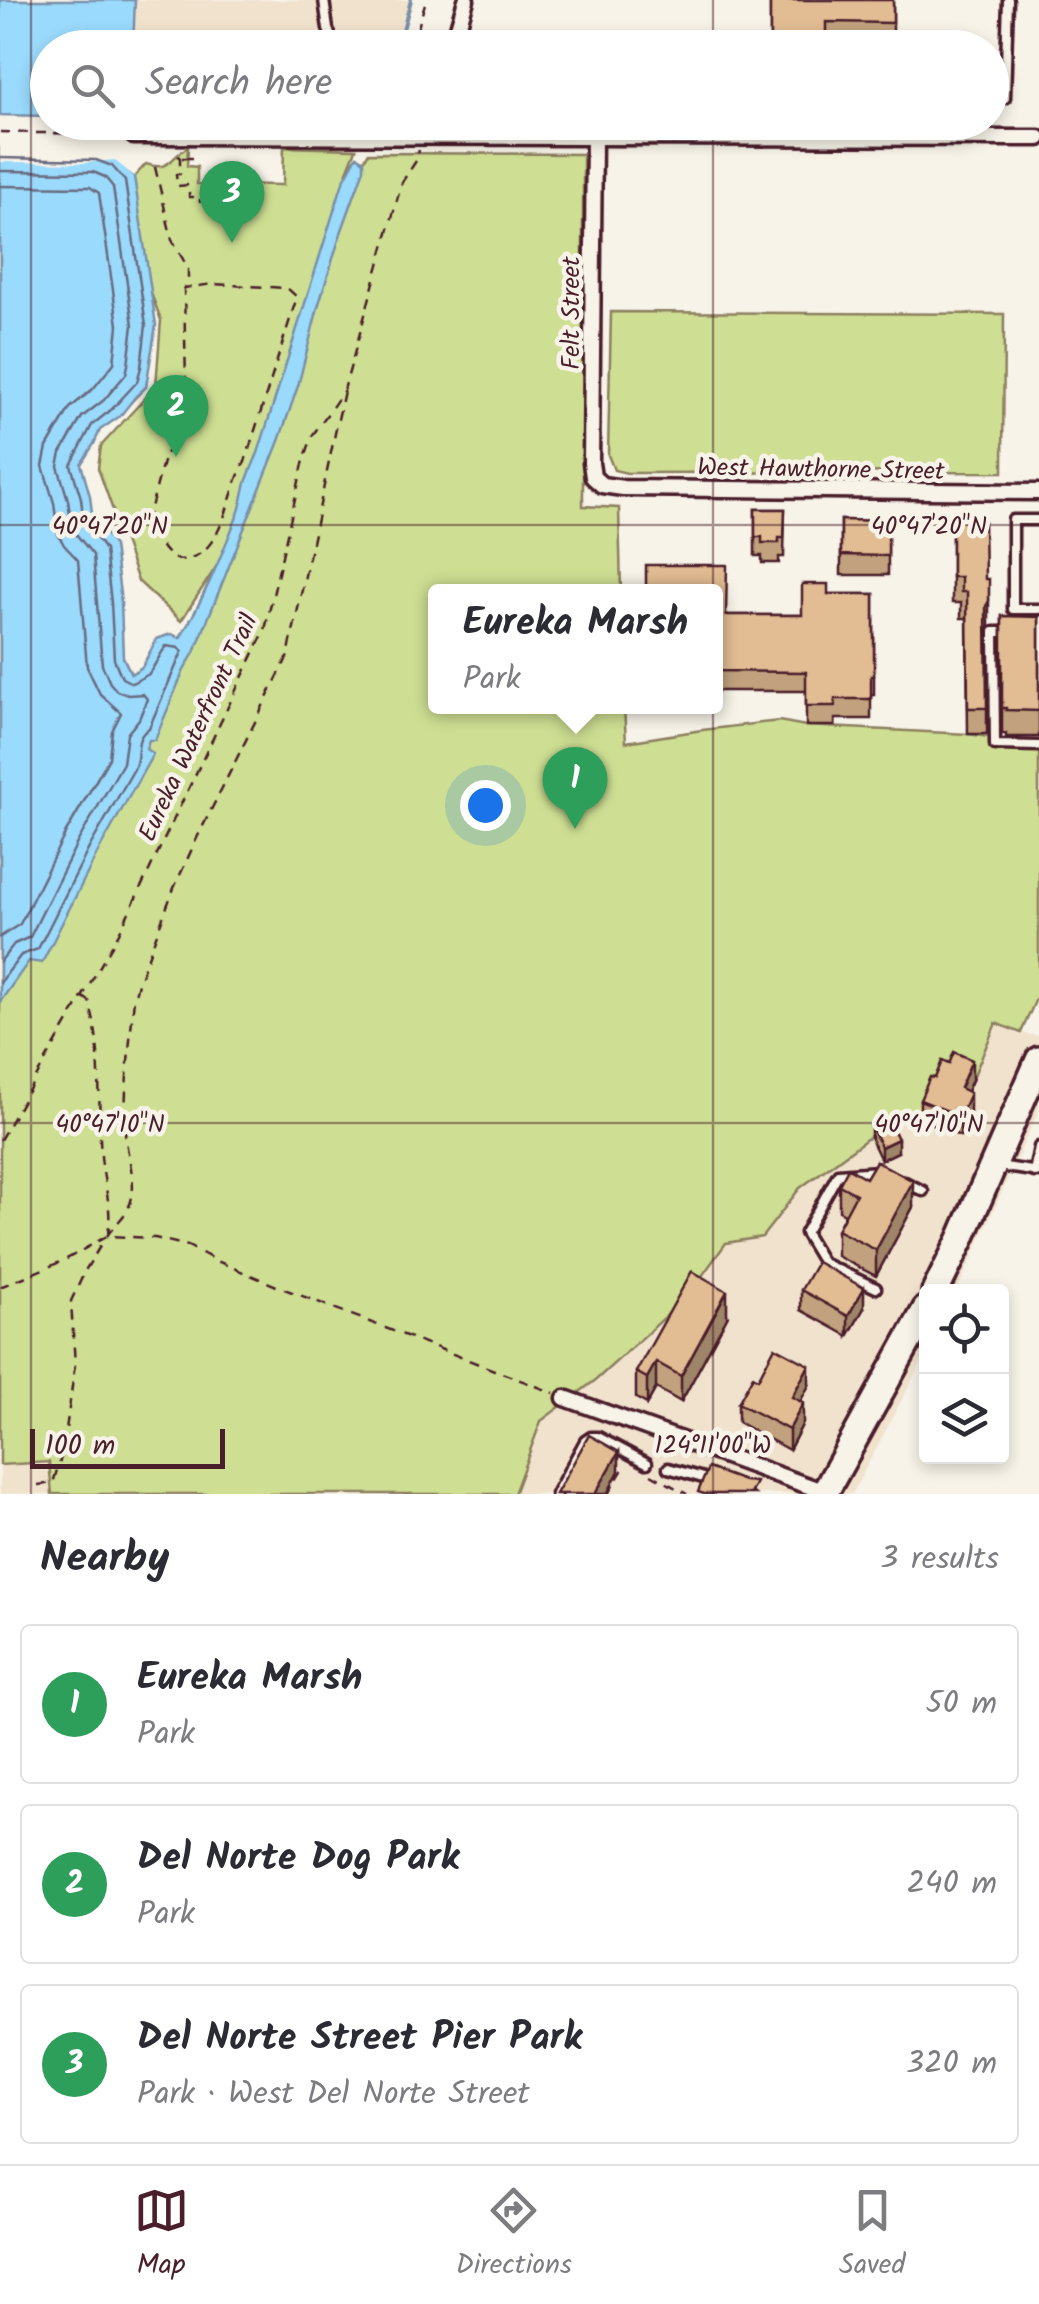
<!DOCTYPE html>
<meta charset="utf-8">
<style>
:root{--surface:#fff;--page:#f7f7f7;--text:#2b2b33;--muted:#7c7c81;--line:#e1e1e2;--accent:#4a1f2b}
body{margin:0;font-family:Kalam,sans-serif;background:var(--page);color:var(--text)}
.controls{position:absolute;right:30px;bottom:30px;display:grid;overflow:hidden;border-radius:10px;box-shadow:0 5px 15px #0003}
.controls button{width:90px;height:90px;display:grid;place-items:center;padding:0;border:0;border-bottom:2px solid var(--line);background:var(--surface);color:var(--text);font:50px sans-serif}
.scale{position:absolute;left:30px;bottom:25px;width:195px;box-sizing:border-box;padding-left:10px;border:5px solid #4a1f2b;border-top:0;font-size:28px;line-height:35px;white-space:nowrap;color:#4a1f2b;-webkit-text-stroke:8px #f7f3e8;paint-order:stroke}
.you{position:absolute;left:485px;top:805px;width:35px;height:35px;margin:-25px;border:8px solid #fff;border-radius:50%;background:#1a73e8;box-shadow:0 0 0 15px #1a73e833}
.badge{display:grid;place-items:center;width:65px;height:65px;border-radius:50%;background:var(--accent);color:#fff;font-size:32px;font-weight:700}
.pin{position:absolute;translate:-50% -82px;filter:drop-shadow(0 2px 5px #0008)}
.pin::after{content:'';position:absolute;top:52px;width:35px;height:30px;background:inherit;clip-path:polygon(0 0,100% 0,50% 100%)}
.popup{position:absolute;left:428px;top:584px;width:295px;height:130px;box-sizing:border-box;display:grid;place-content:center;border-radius:10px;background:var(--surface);filter:drop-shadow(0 2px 8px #0005);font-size:32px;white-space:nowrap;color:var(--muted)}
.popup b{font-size:38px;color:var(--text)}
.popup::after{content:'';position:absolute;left:50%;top:100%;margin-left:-20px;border:20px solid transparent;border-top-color:var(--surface)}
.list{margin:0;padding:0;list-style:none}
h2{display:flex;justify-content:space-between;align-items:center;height:130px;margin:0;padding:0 40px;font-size:42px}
h2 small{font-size:32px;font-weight:400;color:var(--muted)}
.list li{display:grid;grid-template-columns:65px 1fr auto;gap:30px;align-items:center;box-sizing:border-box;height:160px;margin:0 20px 20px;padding:0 20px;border:2px solid var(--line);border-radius:10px}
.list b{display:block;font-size:38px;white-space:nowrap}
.list p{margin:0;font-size:32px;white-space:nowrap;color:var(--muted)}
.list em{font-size:32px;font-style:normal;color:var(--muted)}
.icon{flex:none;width:55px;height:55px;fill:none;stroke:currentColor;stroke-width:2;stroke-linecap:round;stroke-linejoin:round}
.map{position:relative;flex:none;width:1039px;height:1494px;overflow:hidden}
.search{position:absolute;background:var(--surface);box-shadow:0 5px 15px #0003;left:30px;right:30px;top:30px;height:110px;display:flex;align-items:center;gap:25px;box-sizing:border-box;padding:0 35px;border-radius:55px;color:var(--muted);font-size:38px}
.sheet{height:670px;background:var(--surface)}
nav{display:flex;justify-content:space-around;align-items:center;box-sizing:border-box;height:140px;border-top:2px solid var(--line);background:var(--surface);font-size:28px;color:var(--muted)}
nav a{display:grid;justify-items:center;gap:5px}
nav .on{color:var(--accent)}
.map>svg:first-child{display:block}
</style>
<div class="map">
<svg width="1039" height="1494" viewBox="0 0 1039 1494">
<rect width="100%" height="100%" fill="#f7f3e8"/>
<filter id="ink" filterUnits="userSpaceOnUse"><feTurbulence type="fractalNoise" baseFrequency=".01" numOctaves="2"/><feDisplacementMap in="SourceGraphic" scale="20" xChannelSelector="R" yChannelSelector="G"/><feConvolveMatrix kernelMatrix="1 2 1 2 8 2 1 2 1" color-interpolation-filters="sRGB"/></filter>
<g filter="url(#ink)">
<g fill="#f1e2ce">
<path d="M 135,0 L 411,0 L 398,47 L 133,48 Z"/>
<path d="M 996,1023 L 1021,1033 L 1039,1036 L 1039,1110 L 957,1291 L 926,1292 L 926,1354 L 852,1494 L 514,1494 L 541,1421 L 597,1379 L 686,1298 L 726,1243 L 762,1237 L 800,1188 L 902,1113 Z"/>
<path d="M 49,1462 L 52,1494 L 0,1494 L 0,1465 Z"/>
</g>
<g fill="#cedf93" stroke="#8c7f5f" stroke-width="2.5" fill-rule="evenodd">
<path d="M 188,147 L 187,166 L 197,167 L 197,184 L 283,185 L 284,147 L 356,149 L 346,174 L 357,156 L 364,161 L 368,153 L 583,154 L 583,506 L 619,508 L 621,591 L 435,592 L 435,706 L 624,707 L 626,742 L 702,730 L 779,721 L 806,726 L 968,734 L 989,737 L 990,748 L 1039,750 L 1039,992 L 1021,1033 L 996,1023 L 972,1080 L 954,1072 L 930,1097 L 920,1119 L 902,1113 L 800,1188 L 762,1237 L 726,1243 L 686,1298 L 597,1379 L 541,1421 L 514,1494 L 52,1494 L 49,1462 L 0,1465 L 0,162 L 134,177 L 146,164 C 171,172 170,157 188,147 ZM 151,293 L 161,320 L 156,386 L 101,446 L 98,468 L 138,581 L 181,621 L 216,567 L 193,617 L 180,638 L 171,634 L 157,639 L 142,667 L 131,674 L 93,592 L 70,444 L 129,404 L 146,387 Z"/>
<path d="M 611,312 L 1004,314 L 1003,472 L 627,473 L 614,470 L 608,455 Z"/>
</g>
<g fill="#9adafc" stroke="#7a8fa8" stroke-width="2.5">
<path d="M 0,0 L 135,0 L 133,47 L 48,48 L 47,116 L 0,115 Z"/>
<path d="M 0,148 L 118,157 L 134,176 L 156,325 L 146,387 L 136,396 L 120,416 L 100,430 L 94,444 L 81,464 L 90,496 L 93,521 L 103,529 L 114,546 L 121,602 L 123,657 L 131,674 L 142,667 L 157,639 L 171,634 L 180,638 C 204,599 221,556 238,514 C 242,504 243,493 246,483 C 249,473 254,463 258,453 L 343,182 L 357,156 L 364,161 L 364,169 L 341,233 L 318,307 L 298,386 L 279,441 L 196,649 L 183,672 L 155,740 L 149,740 L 146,749 L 153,754 L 98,852 L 42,963 L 29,961 L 0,1002 Z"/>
</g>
<path fill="#f7f3e8" d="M 0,143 L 99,146 L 121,153 L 138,172 L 134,176 L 114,160 L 84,163 L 0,162 Z"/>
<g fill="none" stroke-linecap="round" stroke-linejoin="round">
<g stroke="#6a6a7f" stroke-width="2.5">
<path d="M 0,158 L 96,160 L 112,166 L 125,181 L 146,325 L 141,367 L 137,382 L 112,409 L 92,425 L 71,465 L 81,498 L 84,525 L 96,537 L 105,550 L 111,603 L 114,659 L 122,678 L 132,683 L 149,674 L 166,646 L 179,648 L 182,652 L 149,728 C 132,740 142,753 134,769 L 89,848 L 38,949 L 21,955 L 0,983"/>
<path d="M 0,171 L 93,172 L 105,177 L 113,187 L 133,325 L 128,365 L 126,374 L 104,400 L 82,417 L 61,453 L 58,466 L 68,500 L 72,529 L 93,555 L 102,665 L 110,683 L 117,691 L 128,695 L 143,694 L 147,699 L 139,719 L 127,734 L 123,763 L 78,841 L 30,937 L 14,944 L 0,962"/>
<path d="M 0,186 L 90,187 L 99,193 L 118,325 L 114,363 L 93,389 L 70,408 L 47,447 L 43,466 L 54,503 L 58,534 L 64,545 L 78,560 L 87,667 L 100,694 L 121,713 L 112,731 L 109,758 L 65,834 L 20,924 L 0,937"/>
</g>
<path stroke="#7a8fa8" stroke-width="4" d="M 398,48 L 411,0"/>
<defs>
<g id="lane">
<path d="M 324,0 L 328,29 L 335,48"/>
<path d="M 1005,98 L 1008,0"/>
<path d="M 1039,520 L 1013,520 L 1013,609 L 1039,609"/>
<path d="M 1010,632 L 994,632 L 995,745 L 1039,746"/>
<path d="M 998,1166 L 1039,1172"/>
<path d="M 1034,1172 L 1039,1147"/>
<path d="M 905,1182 L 923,1191"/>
<path d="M 876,1288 L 823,1263 L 805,1233 L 838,1174 L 878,1171"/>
<path d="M 668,1468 L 710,1480"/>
<path d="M 556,1494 L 585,1441 L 591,1437 L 598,1437 L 647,1463"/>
</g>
<g id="street">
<path d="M 452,48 L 466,0"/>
<path d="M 134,136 L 1039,138"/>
<path d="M 594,137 L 591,463 L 593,477 L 602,485 L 623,488 L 1039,492"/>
<path d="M 565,1398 L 825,1492"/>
</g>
<g id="highway">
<path d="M 935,1292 L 961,1239 L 1039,1060"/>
<path d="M 824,1494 L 926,1309"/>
</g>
</defs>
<use href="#lane" stroke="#4a1f2b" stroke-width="15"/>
<use href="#street" stroke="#4a1f2b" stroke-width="21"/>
<use href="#highway" stroke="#4a1f2b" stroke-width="32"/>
<g stroke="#4a1f2b" stroke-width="2.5" stroke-dasharray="10 8" stroke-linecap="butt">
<path d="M 412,48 L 426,0"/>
<path d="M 0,132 L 123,135"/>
<path d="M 178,156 L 180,158 L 180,174 L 176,174 L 177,186 L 189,185 L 189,197 L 200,197 L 200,203"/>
<path d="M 182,158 L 196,158"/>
<path d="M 155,167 L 172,240 L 188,268 L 188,280 L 184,288 L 186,386 L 182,424 L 164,458 L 148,519 L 149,525 C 155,535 162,551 172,557 C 177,561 182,560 187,559 C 225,551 228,489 245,462 L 297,297 L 287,288 L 213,284 L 184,288"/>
<path d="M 83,997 L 89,1001 C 104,1052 97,1104 101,1156 C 103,1183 113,1207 108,1233"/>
<path d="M 0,1140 L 119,933 L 265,630 L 303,464 L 312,436 L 344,390 L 402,182 L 416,161 L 419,150"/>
<path d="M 107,1236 C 114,1225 126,1216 130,1204 C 139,1181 124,1150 125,1126 C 125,1083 130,1041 134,999 L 138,983 L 174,888 L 197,838 L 288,656 L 344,391"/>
<path d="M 0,1287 L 65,1260 L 107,1236 L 155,1238 L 188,1246 L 217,1261 L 279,1287 L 554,1393"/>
<path d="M 651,1474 L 687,1494"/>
<path d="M 38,1485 L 53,1483 L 63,1451 L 75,1365 L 71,1301 L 86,1269 L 104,1240"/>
<path d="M 608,1494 L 626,1464"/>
</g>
<use href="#lane" stroke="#f7f3e8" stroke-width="8"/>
<use href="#street" stroke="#f7f3e8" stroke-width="14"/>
<use href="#highway" stroke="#f7f3e8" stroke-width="25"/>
</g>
<g fill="#c2a27e" stroke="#4a1f2b" stroke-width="2.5">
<rect x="770" y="0" width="123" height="48"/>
<path d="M 755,509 L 785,509 L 784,557 L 779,557 L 779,563 L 762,563 L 762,556 L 755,556 Z"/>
<path d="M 841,520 L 888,521 L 888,575 L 841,575 Z"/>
<path d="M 952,520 L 985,579 L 989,627 L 987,632 L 987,734 L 968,734 L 967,618 L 961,618 L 961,603 L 952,603 Z"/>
<path d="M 715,592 L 726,615 L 802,615 L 828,594 L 874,594 L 874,695 L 871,695 L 871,719 L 835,719 L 835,726 L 806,726 L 806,691 L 715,691 Z"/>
<path d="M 1002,616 L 1039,617 L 1039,737 L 1006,737 L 1006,734 L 1002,734 Z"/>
<path d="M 972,1080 L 967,1091 L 970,1112 L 960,1136 L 920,1119 L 920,1100 Z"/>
<path d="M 871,1126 L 898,1152 L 881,1160 L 871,1139 Z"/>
<path d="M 839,1185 L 913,1207 L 876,1276 L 837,1256 L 837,1230 L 845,1214 L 839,1211 Z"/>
<path d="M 801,1290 L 864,1308 L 848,1336 L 801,1310 Z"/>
<path d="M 727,1317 L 681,1402 L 656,1388 L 647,1404 L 636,1398 L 636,1372 Z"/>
<path d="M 758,1379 L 809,1385 L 800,1401 L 803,1423 L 789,1450 L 738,1422 L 738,1403 Z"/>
</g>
<g fill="#9e8467" stroke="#4a1f2b" stroke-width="2.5">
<path d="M 989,601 L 989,627 L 986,632 L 986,606 Z"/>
<path d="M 972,1060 L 972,1080 L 960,1107 L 960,1088 Z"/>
<path d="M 970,1093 L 970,1112 L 960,1136 L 960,1116 Z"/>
<path d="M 898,1139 L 898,1152 L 881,1160 L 881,1147 Z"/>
<path d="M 913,1181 L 913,1207 L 876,1276 L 876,1250 Z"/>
<path d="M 864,1288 L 864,1308 L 848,1336 L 848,1316 Z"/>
<path d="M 727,1291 L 727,1317 L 681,1402 L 681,1376 Z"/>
<path d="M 656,1362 L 656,1388 L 647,1404 L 647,1378 Z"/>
<path d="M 809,1365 L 809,1385 L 792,1417 L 792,1397 Z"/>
<path d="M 803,1403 L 803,1423 L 789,1450 L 789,1430 Z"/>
<path d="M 619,1452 L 619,1471 L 607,1494 L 595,1494 Z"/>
</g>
<g fill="#e2bc93" stroke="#4a1f2b" stroke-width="2.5">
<path d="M 770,0 L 893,0 L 893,23 L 826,22 L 826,48 L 770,48 Z"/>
<path d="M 755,509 L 785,509 L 784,538 L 779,538 L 779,543 L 762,543 L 762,537 L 755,537 Z"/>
<path d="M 841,520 L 888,521 L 888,556 L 841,555 Z"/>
<path d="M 952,520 L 984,520 L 985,579 L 989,579 L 989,601 L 986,606 L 987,708 L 968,708 L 967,592 L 961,592 L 961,577 L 952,577 Z"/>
<path d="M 646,565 L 727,565 L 726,615 L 802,615 L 802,584 L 828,584 L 828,594 L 874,594 L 874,676 L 871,676 L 871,699 L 835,699 L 835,706 L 806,706 L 806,672 L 715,671 L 715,592 L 646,592 Z"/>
<path d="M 1002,616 L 1039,617 L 1039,711 L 1006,710 L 1006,708 L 1002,708 Z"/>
<path d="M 954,1052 L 972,1060 L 960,1088 L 970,1093 L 960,1116 L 920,1100 L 930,1077 L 935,1078 L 942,1061 L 949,1064 Z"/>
<path d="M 888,1118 L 898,1139 L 881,1147 L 871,1126 Z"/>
<path d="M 876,1161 L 913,1181 L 876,1250 L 837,1230 L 856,1194 L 839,1185 L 848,1168 L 866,1178 Z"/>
<path d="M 817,1262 L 864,1288 L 848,1316 L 801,1290 Z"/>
<path d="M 692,1271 L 727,1291 L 681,1376 L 656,1362 L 647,1378 L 636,1372 Z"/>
<path d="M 775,1347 L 809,1365 L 792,1397 L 803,1403 L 789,1430 L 738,1403 L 753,1376 L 758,1379 Z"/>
<path d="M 589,1435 L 619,1452 L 595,1494 L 556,1494 Z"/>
<path d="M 708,1468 L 744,1481 L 756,1482 L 751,1492 L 754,1494 L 704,1494 L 698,1492 Z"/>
</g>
</g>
<path fill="none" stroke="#4a1f2b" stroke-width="2.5" stroke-opacity="0.45" d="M 31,0 L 31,1494M 713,0 L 713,48M 713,122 L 713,1494M 0,525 L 1039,525M 0,1123 L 1039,1123"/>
<g text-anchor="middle" stroke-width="9" stroke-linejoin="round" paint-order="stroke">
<g font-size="25" fill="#4a1f2b" stroke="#f7f3e8">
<text transform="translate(570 313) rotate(-90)" y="9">Felt Street</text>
<text transform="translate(821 468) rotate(1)" y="9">West Hawthorne Street</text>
<text transform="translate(197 727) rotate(-65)" y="9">Eureka Waterfront Trail</text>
</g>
</g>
<g font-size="25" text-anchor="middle" fill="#4a1f2b" stroke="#f7f3e8" stroke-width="9" stroke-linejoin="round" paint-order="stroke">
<text x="110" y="534">40°47'20"N</text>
<text x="929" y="534">40°47'20"N</text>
<text x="110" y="1132">40°47'10"N</text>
<text x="929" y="1132">40°47'10"N</text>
<text x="713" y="1453">124°11'00"W</text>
</g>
</svg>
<div class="controls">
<button><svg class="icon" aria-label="locate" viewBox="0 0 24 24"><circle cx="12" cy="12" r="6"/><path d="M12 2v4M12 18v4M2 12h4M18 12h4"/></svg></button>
<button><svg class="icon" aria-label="layers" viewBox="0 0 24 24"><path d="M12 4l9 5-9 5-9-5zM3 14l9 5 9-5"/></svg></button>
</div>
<div class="scale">100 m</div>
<div class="you"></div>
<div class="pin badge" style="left:575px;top:829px;background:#2e9e5b">1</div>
<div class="popup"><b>Eureka Marsh</b>Park</div>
<div class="pin badge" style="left:176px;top:457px;background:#2e9e5b">2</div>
<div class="pin badge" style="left:232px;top:243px;background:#2e9e5b">3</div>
<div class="search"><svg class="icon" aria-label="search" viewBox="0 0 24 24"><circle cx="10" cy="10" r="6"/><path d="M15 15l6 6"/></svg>Search here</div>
</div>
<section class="sheet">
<h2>Nearby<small>3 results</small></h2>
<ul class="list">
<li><span class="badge" style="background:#2e9e5b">1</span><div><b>Eureka Marsh</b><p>Park</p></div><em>50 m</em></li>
<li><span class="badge" style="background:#2e9e5b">2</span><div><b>Del Norte Dog Park</b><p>Park</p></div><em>240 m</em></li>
<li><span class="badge" style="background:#2e9e5b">3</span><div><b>Del Norte Street Pier Park</b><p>Park · West Del Norte Street</p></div><em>320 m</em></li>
</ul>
</section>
<nav>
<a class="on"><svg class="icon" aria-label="map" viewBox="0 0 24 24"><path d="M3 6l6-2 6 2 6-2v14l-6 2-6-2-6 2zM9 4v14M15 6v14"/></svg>Map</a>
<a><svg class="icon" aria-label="directions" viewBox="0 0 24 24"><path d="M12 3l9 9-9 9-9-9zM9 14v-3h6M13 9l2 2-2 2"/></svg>Directions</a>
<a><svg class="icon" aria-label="saved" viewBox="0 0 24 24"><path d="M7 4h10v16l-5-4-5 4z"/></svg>Saved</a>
</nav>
